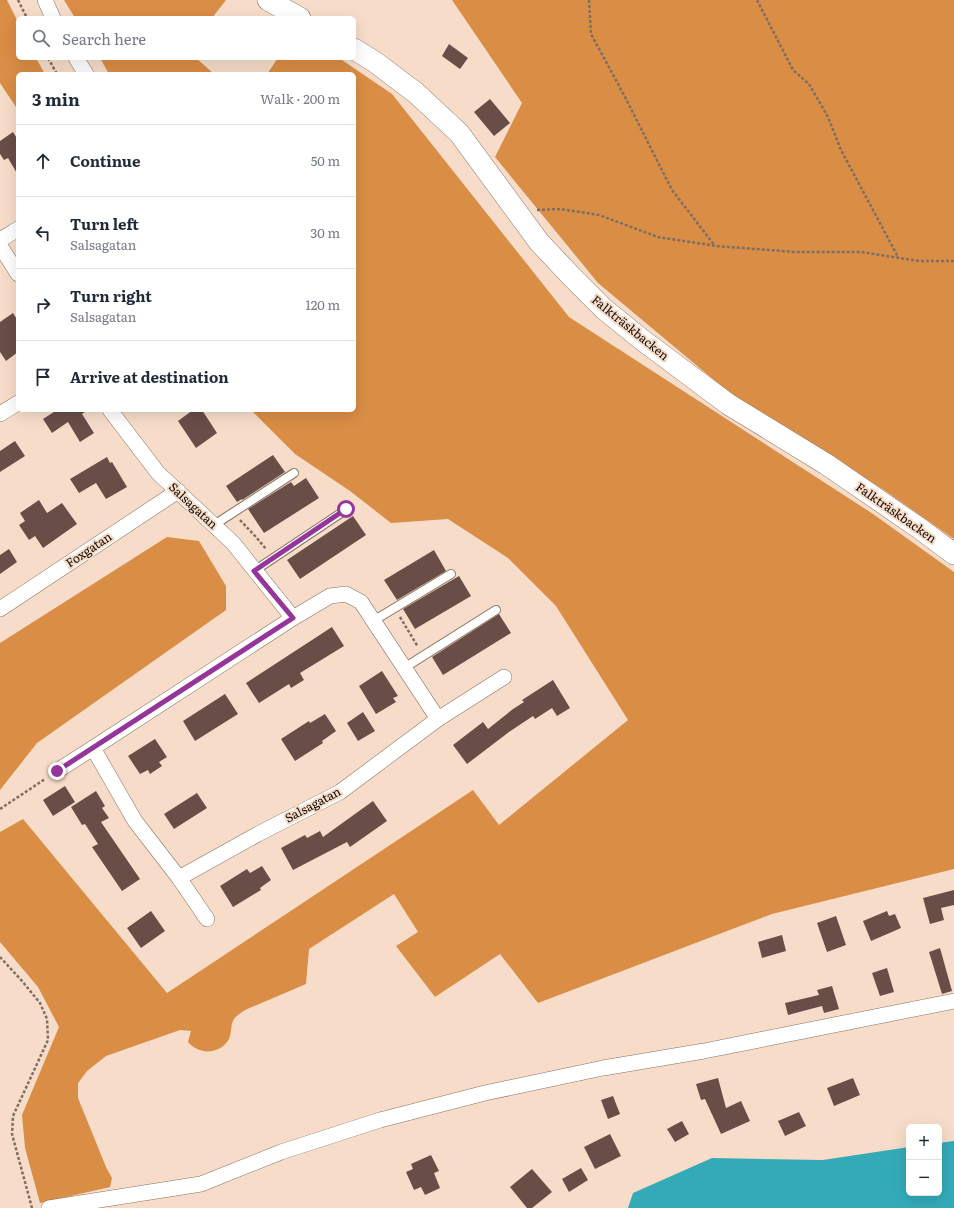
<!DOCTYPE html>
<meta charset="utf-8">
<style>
:root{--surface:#fff;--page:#f6f6f7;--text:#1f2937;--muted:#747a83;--line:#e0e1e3}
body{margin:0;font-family:Literata,serif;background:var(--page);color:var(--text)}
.controls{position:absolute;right:12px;bottom:12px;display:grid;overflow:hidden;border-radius:6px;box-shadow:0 4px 16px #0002}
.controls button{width:36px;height:36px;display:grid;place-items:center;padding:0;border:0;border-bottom:1px solid var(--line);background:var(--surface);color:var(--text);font:20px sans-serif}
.stop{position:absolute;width:12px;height:12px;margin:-9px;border:3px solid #95349b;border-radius:50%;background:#fff}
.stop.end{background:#95349b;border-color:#fff;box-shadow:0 1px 4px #0008}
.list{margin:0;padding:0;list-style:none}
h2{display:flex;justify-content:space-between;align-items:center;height:52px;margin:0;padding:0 16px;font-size:17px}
h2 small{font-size:13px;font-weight:400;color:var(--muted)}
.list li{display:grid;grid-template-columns:26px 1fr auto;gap:12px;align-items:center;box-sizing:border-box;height:72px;padding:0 16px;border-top:1px solid var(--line)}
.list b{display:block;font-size:15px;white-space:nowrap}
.list p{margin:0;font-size:13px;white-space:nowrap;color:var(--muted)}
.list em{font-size:13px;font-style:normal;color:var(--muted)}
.icon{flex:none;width:22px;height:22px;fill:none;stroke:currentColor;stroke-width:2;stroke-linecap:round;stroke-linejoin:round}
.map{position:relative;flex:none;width:954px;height:1208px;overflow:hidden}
.search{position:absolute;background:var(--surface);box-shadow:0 4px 16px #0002;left:16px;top:16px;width:340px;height:44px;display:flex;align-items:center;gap:10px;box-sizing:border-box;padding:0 14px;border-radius:6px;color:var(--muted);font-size:15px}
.panel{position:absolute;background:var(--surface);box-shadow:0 4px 16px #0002;left:16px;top:72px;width:340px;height:340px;border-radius:6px}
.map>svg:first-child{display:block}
</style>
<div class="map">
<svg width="954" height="1208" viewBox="0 0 954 1208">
<rect width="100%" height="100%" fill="#f7ddc9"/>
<g fill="#da8d45">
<path d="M 0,0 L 7,0 L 18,22 L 18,58 L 36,58 L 45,74 L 18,74 L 18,110 L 0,83 Z"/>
<path d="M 64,0 L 226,0 L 212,18 L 75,18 Z"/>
<path d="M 452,0 L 954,0 L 954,539 L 884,490 L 726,390 L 598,283 L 495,157 L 522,103 Z"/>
<path d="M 100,58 L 196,58 L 214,74 L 109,74 Z"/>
<path d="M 278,58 L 339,58 L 392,94 L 569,317 L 873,514 L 954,572 L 954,869 L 772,914 L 538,1003 L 500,954 L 435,997 L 396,946 L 418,932 L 394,894 L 309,949 L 306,984 L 245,1010 C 241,1013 235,1016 233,1021 C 230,1028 232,1036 227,1042 C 217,1055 198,1054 188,1042 L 191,1031 L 180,1030 L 106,1056 L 87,1071 L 78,1083 L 78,1098 L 106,1167 L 112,1178 L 110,1187 L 40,1203 L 25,1148 L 22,1115 L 59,1027 L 38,987 L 0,942 L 0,832 L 23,819 L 167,993 L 473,790 L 499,825 L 628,720 L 556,606 L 508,558 L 448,519 L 391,523 L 350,491 L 295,454 L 251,410 L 354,410 L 354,74 L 267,74 Z"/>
<path d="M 167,537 L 199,541 L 226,586 L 226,610 L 37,743 L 0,790 L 0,643 Z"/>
</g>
<path fill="#34aab8" d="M 954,1141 L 954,1208 L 628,1208 L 633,1193 L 712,1158 L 823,1160 L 909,1147 L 909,1193 L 939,1193 L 939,1143 Z"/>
<g fill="#694e48">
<path d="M 449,44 L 468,58 L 460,69 L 442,56 Z"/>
<path d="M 490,99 L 510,123 L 494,136 L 474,112 Z"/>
<path d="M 13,132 L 18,140 L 18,175 L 8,158 L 4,160 L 0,154 L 0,141 Z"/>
<path d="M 13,313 L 18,321 L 18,352 L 6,361 L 0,352 L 0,322 Z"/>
<path d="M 57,410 L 88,410 L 82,414 L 94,433 L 80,442 L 68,422 L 52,433 L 43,419 Z"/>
<path d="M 193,410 L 202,410 L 217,433 L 196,448 L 178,421 Z"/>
<path d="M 15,441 L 25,456 L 0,472 L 0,451 Z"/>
<path d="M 273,455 L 285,472 L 242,500 L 242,499 L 237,502 L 226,486 Z"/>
<path d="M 107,457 L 110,463 L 112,462 L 127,487 L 106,499 L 96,483 L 79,493 L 70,479 Z"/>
<path d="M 306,478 L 319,498 L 264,533 L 248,509 L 291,482 L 294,486 Z"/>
<path d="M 39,500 L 47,513 L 62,503 L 77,524 L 43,548 L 35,536 L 29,540 L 19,525 L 25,521 L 20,513 Z"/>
<path d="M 353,516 L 366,535 L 300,579 L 287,560 Z"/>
<path d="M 9,549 L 17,562 L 0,574 L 0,555 Z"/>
<path d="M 434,550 L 446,571 L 397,600 L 384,580 Z"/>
<path d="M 459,576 L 471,596 L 415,629 L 403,609 Z"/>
<path d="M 499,614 L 511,633 L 443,675 L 432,657 Z"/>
<path d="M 332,627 L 344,646 L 300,673 L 304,680 L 291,688 L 289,684 L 259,703 L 246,683 Z"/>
<path d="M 382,671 L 398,696 L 393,698 L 396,702 L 376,714 L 359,686 Z"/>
<path d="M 553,680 L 570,708 L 557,716 L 552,708 L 535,719 L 533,716 L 509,732 L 467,764 L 453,745 L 483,722 L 488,729 L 513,709 L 524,702 L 522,700 Z"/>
<path d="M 225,694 L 238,714 L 195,741 L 183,721 Z"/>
<path d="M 363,712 L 375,731 L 358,741 L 347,723 Z"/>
<path d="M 325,714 L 336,731 L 322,741 L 323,743 L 295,761 L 281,739 L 309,721 L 310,723 Z"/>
<path d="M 155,739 L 167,757 L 159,762 L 162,766 L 150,774 L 148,770 L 140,774 L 128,756 Z"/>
<path d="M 65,786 L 75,802 L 53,816 L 43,800 Z"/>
<path d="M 96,791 L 105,806 L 102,808 L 109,818 L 101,822 L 140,879 L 122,891 L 92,847 L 98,844 L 85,824 L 82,825 L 71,807 Z"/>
<path d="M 197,793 L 207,808 L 174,829 L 164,814 Z"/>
<path d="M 373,801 L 387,821 L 350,847 L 347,842 L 293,870 L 281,848 L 305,835 L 307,838 L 320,831 L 323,837 Z"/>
<path d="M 262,866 L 271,880 L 260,888 L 261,890 L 233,907 L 220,886 L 247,869 L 250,873 Z"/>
<path d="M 954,890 L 954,905 L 941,908 L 944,920 L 930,924 L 923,898 Z"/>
<path d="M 151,911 L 165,931 L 141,948 L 127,928 Z"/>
<path d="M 887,911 L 889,916 L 895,914 L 901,928 L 871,941 L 863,921 Z"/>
<path d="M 836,916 L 846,945 L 827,952 L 817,923 Z"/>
<path d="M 782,935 L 786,951 L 762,958 L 758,942 Z"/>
<path d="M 940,948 L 952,991 L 942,994 L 929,952 Z"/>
<path d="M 887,968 L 894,992 L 880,996 L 872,973 Z"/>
<path d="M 832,986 L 839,1009 L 824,1013 L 822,1006 L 788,1015 L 785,1003 L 819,995 L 817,990 Z"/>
<path d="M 718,1078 L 726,1108 L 741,1101 L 750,1121 L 721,1134 L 705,1099 L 701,1100 L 696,1084 Z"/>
<path d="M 853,1078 L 860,1095 L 834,1106 L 827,1088 Z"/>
<path d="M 613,1096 L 620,1114 L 608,1119 L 601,1100 Z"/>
<path d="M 799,1112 L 806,1126 L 785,1136 L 778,1121 Z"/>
<path d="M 682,1121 L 689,1134 L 675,1142 L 667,1129 Z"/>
<path d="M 610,1134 L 621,1156 L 595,1169 L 584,1147 Z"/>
<path d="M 431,1155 L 439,1171 L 434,1173 L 440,1188 L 425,1195 L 421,1187 L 414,1190 L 406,1172 L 413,1169 L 411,1164 Z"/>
<path d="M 581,1168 L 588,1180 L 569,1192 L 562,1179 Z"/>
<path d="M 532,1169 L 552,1192 L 532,1208 L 527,1208 L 510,1187 Z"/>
</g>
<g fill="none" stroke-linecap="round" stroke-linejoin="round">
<defs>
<g id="lane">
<path d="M 214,525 L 294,473"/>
<path d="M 254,571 L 347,509"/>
<path d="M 373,621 L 451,574"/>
<path d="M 404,668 L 496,610"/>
</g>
<g id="street">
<path d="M 45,0 L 53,18"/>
<path d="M 76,58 L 86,74"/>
<path d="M 0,240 L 18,229"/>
<path d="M 0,246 L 18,274"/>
<path d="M 110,410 L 158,473 L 233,543 L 293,618"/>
<path d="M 0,414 L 18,403"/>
<path d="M 346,594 L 361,602 L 438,719 L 340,792 L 258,834 L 179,878 L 135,821 L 93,748 L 293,618 L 330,596 Z"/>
<path d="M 0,609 L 178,491"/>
<path d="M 438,719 L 504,677"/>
<path d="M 57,771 L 93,748"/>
<path d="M 179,878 L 207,919"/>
<path d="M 49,1208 L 201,1184 L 281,1152 L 380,1120 L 485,1093 L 603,1068 L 704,1051 L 954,1001"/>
</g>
<g id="secondary">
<path d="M 268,0 L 300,18"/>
<path d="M 354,49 L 375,62 L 416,93 L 459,133 L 539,242 L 571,276 L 604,309 L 641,339 L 728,404 L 826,464 L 919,528 L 954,554"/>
</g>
</defs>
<use href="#lane" stroke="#887260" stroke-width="10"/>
<use href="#street" stroke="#887260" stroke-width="16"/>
<use href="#secondary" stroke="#887260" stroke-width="22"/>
<g stroke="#7f6f62" stroke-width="2.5" stroke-dasharray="3 2" stroke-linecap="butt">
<path d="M 18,0 L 27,18"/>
<path d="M 589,0 L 591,34 L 624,95 L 672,190 L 715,246"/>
<path d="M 757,0 L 793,70 L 809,84 L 828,117 L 841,150 L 898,257"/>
<path d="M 48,58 L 57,74"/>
<path d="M 537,210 L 560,209 L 599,215 L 658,237 L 716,246 L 795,252 L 861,252 L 919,261 L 954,261"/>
<path d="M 240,520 L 256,537 L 266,549"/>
<path d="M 400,617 L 418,647"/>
<path d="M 0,809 L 45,779"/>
<path d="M 0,957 L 22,981 L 40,1003 L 47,1019 L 48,1040 L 13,1116 L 12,1134 L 32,1208"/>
</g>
<use href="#lane" stroke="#fff" stroke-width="8"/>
<use href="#street" stroke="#fff" stroke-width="15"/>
<use href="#secondary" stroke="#fff" stroke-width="21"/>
</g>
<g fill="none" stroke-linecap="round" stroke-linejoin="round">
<path stroke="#95349b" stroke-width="5" d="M 57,771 L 293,618 L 254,571 L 346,509"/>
</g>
<g text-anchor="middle" stroke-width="4" stroke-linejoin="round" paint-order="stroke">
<g font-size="12" fill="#120a04" stroke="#f7ddc9">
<text transform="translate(630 328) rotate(39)" y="4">Falkträskbacken</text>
<text transform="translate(193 506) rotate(43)" y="4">Salsagatan</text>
<text transform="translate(896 513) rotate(35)" y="4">Falkträskbacken</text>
<text transform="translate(89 550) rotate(-34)" y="4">Foxgatan</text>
<text transform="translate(313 805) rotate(-28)" y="4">Salsagatan</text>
</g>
</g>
</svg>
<div class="controls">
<button>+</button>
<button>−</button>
</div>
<div class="stop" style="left:346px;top:509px"></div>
<div class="stop end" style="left:57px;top:771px"></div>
<div class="search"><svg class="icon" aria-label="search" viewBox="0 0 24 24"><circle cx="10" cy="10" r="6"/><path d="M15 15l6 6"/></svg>Search here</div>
<section class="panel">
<h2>3 min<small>Walk · 200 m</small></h2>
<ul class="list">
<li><svg class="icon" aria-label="ahead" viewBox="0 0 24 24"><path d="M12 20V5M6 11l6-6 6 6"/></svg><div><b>Continue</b></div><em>50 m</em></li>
<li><svg class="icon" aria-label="left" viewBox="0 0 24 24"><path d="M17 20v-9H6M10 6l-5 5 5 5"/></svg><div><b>Turn left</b><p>Salsagatan</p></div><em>30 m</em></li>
<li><svg class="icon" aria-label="right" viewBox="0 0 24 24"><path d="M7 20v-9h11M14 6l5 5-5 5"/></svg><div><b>Turn right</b><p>Salsagatan</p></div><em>120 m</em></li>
<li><svg class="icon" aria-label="arrive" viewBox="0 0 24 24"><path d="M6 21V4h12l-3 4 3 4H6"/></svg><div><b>Arrive at destination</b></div></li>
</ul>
</section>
</div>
